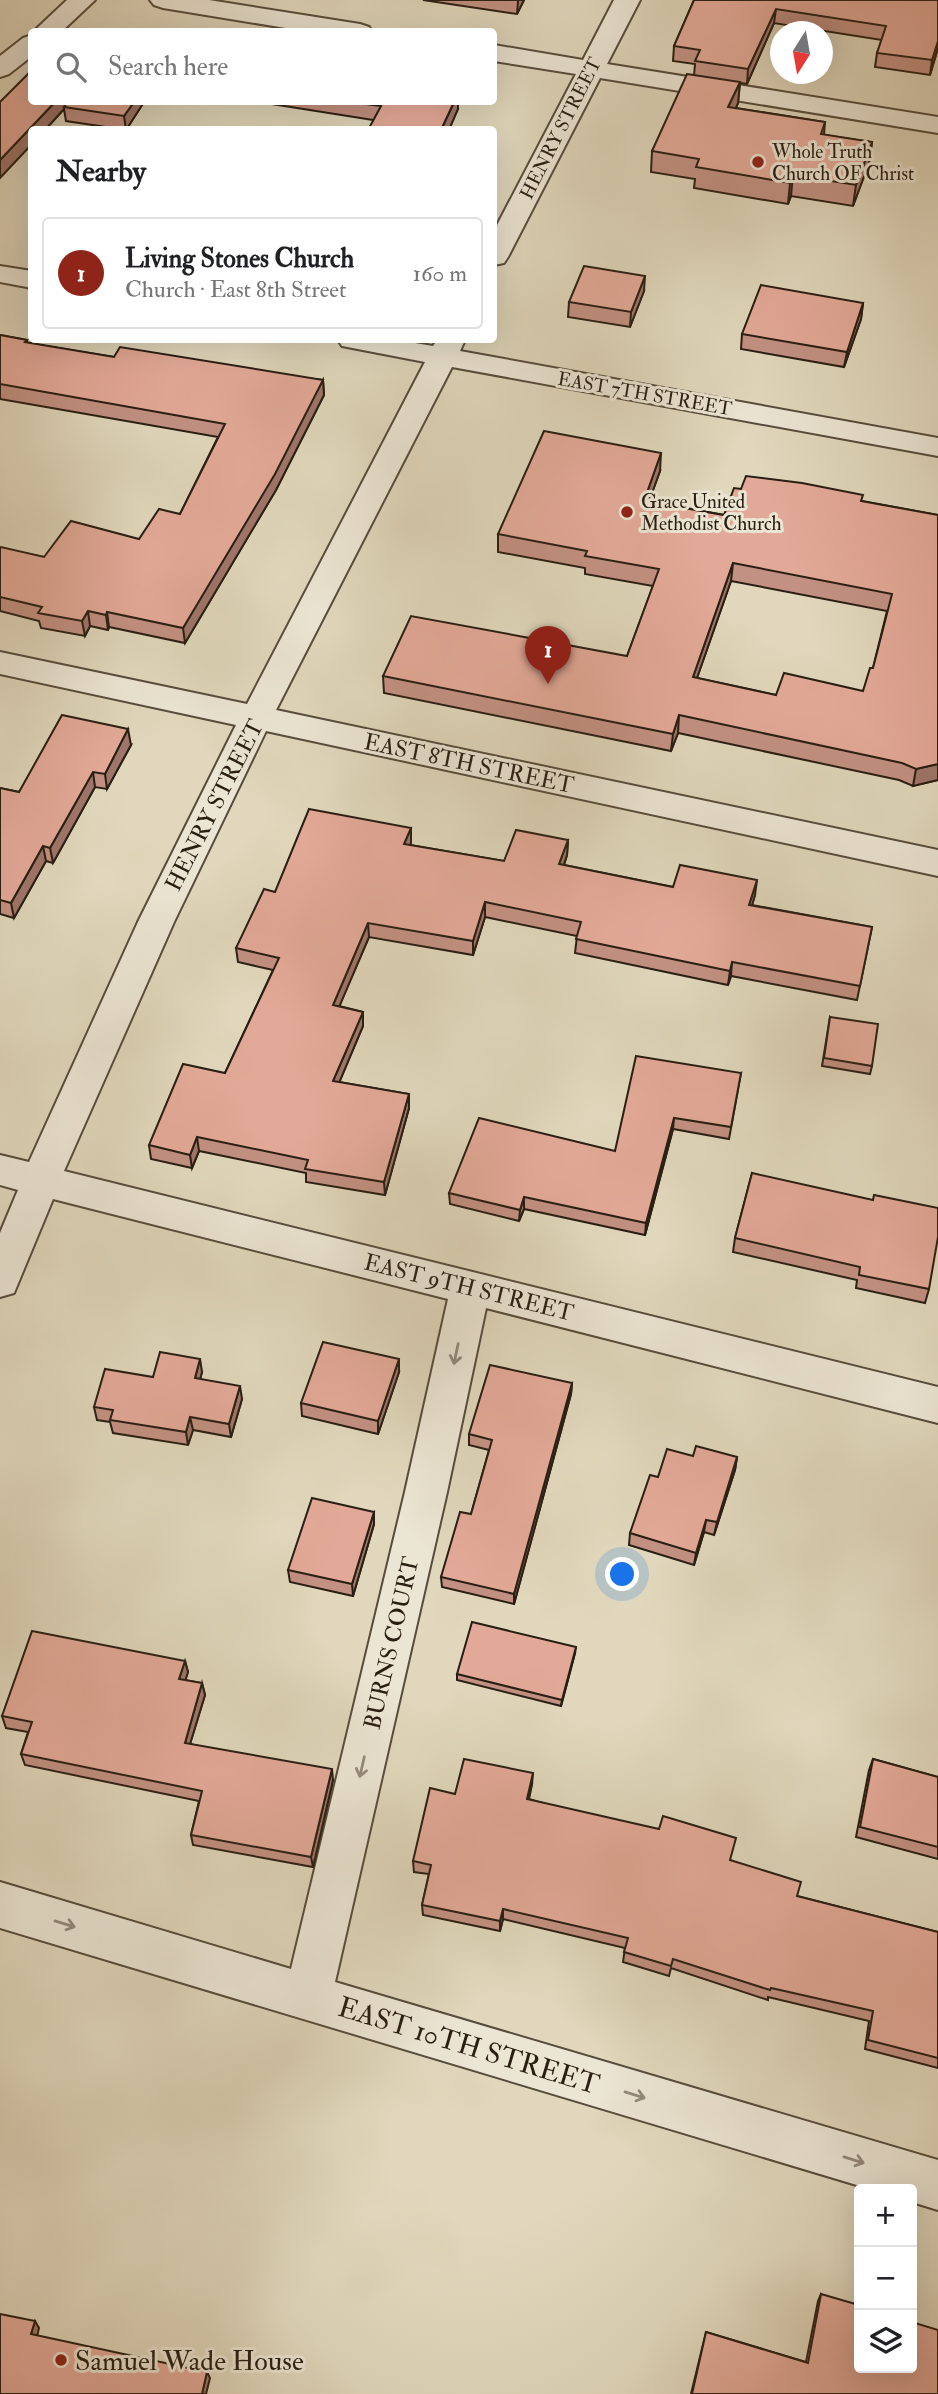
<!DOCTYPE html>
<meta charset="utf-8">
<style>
:root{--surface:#fff;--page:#f2f2f2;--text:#202124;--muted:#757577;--line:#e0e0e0;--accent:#8f2418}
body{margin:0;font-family:"IM FELL Double Pica",serif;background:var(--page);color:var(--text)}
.controls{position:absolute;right:21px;bottom:21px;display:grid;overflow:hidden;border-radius:7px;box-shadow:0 7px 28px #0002}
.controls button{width:63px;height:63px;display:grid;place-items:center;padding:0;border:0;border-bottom:2px solid var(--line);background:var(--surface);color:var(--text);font:35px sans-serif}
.compass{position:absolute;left:770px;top:21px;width:63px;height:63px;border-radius:50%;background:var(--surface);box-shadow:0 7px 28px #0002;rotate:191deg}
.you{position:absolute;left:623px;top:1575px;width:24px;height:24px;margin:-18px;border:5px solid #fff;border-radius:50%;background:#1a73e8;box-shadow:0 0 0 10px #1a73e833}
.badge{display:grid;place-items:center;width:46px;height:46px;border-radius:50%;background:var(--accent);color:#fff;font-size:23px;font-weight:700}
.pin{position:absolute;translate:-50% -58px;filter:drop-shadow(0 2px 4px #0008)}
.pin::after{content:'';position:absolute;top:37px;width:24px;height:21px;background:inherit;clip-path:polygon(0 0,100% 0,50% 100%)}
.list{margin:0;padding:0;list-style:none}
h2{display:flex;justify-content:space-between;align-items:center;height:91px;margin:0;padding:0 28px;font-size:30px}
h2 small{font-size:23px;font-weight:400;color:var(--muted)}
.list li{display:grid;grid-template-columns:46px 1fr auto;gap:21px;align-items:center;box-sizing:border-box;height:112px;margin:0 14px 14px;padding:0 14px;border:2px solid var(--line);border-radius:7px}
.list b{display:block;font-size:26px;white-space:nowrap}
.list p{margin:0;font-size:23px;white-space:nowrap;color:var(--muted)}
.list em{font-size:23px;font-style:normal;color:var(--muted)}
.icon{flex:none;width:38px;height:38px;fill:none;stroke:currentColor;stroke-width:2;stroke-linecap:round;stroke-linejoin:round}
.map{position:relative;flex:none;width:938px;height:2394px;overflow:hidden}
.search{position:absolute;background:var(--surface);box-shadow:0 7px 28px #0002;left:28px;top:28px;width:469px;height:77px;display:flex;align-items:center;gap:18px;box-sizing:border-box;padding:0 24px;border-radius:7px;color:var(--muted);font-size:26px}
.panel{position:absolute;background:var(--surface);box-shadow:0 7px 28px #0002;left:28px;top:126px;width:469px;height:217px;border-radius:7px}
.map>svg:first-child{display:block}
</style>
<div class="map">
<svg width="938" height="2394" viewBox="0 0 938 2394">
<rect width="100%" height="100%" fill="#e0d7bc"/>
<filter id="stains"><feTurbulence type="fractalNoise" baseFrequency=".00286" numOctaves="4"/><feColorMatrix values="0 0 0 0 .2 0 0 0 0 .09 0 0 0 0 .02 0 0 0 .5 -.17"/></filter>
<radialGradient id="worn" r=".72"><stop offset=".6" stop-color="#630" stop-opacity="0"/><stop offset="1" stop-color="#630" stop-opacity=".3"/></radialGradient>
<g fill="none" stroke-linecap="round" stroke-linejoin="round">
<defs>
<g id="minor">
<path d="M 67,0 L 95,0 L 61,32 L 33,32 Z"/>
<path d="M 150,0 L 209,0 L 360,24 L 369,27 L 372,32 L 310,32 L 163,8 L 154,5 Z"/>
<path d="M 614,0 L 640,0 L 607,64 L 938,117 L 938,133 L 600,78 L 508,257 L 504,263 L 494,265 L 494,231 L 576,74 L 494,61 L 494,45 L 583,60 Z"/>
<path d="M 32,35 L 32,56 L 9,74 L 0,77 L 0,56 L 23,38 Z"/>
<path d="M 0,266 L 32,271 L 32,288 L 0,282 Z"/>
<path d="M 338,340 L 397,340 L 433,346 L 437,340 L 465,340 L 460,351 L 938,438 L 938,456 L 452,367 L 276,710 L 938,850 L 938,876 L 266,731 L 174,922 L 64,1171 L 938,1387 L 938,1423 L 486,1308 L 447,1492 L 335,1982 L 938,2160 L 938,2210 L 912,2202 L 912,2189 L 870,2189 L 0,1928 L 0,1882 L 291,1969 L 405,1492 L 448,1299 L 53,1199 L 14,1293 L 0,1297 L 0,1233 L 18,1190 L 0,1185 L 0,1155 L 29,1162 L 138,922 L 236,725 L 0,674 L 0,652 L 247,704 L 425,362 L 342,346 Z"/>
</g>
</defs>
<use href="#minor" stroke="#574c3c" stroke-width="4"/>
<use href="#minor" fill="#ebe5d3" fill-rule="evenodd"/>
</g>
<g fill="#c39183" stroke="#291e12" stroke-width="2" fill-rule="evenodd">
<path d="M 423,0 L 524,0 L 517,14 Z"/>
<path d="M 694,0 L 938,0 L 938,48 L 930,75 L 875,67 L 877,53 L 882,40 L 774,23 L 747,84 L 740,83 L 738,103 L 736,108 L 825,122 L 824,135 L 872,142 L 869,163 L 853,206 L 791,196 L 788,204 L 694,188 L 695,179 L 651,172 L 652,151 L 694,75 L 695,64 L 673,61 L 674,46 Z"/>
<path d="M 32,102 L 144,102 L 126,130 L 66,121 L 64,109 L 45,130 L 32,130 Z"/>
<path d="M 259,102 L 458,102 L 458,109 L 373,120 Z"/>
<path d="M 644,291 L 630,327 L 568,317 L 569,302 Z"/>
<path d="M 863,303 L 861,319 L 844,367 L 741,349 L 742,334 Z"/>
<path d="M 0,335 L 27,340 L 27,343 L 114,357 L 323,380 L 324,395 L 276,490 L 185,643 L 109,627 L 108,630 L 90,626 L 85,636 L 41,628 L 39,621 L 0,611 L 0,548 L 44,557 L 139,539 L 180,514 L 218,437 L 0,399 Z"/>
<path d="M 660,471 L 649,501 L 724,515 L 741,489 L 862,501 L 938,515 L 938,780 L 913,786 L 899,780 L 678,733 L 671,751 L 384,693 L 383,676 L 627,656 L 653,586 L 585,574 L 585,568 L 498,552 L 498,534 ZM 731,581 L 887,611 L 873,668 L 863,691 L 776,695 L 697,678 Z"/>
<path d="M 131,745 L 107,789 L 95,787 L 53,863 L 46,861 L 14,918 L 0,914 L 0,788 L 19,792 Z"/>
<path d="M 411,828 L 410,845 L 504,861 L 568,840 L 567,855 L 564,865 L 673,887 L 755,895 L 752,905 L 872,927 L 857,1000 L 731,976 L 728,985 L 575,953 L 577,936 L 485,917 L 473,955 L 369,937 L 339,1006 L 363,1012 L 363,1026 L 339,1082 L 409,1094 L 409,1108 L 385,1195 L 306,1182 L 306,1173 L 199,1151 L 192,1168 L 151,1159 L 149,1145 L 225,1073 L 273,970 L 238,962 L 236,948 L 275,892 Z"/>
<path d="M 830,1017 L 872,1066 L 870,1074 L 822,1066 Z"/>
<path d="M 741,1073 L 729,1139 L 673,1129 L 645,1235 L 524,1209 L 519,1221 L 450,1204 L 449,1193 L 615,1151 Z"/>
<path d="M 752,1173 L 929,1289 L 925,1303 L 856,1288 L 857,1280 L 733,1252 L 735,1238 Z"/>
<path d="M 202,1372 L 200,1379 L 242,1399 L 231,1437 L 193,1430 L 188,1445 L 113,1433 L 110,1422 L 97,1420 L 94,1407 L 153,1377 Z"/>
<path d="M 399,1372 L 378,1434 L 302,1416 L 301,1403 Z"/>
<path d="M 572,1383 L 571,1394 L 514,1604 L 442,1587 L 441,1577 L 471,1514 L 489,1450 L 469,1445 L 469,1434 Z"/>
<path d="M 693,1456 L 737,1457 L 735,1470 L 714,1535 L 704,1532 L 694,1565 L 629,1545 L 630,1533 L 658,1477 Z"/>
<path d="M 374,1512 L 374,1524 L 353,1596 L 290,1582 L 288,1570 Z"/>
<path d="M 575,1653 L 561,1706 L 457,1680 L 457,1674 Z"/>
<path d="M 185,1661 L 188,1672 L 185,1680 L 202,1683 L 205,1695 L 190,1744 L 333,1780 L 313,1867 L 193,1845 L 191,1835 L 199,1801 L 25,1765 L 21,1754 L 28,1732 L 6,1728 L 2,1716 Z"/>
<path d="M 873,1759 L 938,1777 L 938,1859 L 856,1837 L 869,1770 Z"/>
<path d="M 532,1784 L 529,1799 L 730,1860 L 797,1896 L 938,1932 L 938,2068 L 865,2049 L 869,2021 L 768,1997 L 768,2000 L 671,1968 L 669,1976 L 623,1962 L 625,1948 L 503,1919 L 500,1931 L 423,1915 L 422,1905 L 429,1874 L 414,1872 L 413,1861 L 455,1794 Z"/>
<path d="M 821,2294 L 938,2394 L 691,2394 L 706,2332 L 806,2362 L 818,2301 Z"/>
</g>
<g fill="#9f766a" stroke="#291e12" stroke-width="2">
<path d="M 518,0 L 524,0 L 517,14 L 518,1 Z"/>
<path d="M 776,9 L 774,23 L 747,84 L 748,69 Z"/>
<path d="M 938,41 L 938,48 L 930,75 L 932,60 Z"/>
<path d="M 740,82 L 738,103 L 727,128 L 728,107 Z"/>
<path d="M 55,102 L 72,102 L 64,107 L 64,109 L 45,130 L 32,130 L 32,144 L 0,178 L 0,160 Z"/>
<path d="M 134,102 L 144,102 L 126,130 L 124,116 Z"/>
<path d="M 454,102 L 458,102 L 458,109 L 449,130 L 441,130 Z"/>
<path d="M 872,142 L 869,163 L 853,206 L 856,185 Z"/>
<path d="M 793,175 L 791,196 L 788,204 L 790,183 Z"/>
<path d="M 645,276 L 644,291 L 630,327 L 631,312 Z"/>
<path d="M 863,303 L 861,319 L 844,367 L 847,352 Z"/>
<path d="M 323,380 L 324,395 L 276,490 L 185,643 L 183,628 Z"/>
<path d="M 661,453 L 660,471 L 643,518 L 644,501 Z"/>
<path d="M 733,563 L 731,581 L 691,695 L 693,677 Z"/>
<path d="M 88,611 L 90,626 L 85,636 L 82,621 Z"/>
<path d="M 107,612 L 109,627 L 108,630 L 106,615 Z"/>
<path d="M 679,715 L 678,733 L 671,751 L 673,734 Z"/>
<path d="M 128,729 L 131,745 L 107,789 L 105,774 Z"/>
<path d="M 938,764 L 938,780 L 913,786 L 916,769 Z"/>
<path d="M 93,772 L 95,787 L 53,863 L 50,848 Z"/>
<path d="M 411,828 L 411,843 L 405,858 L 404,844 Z"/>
<path d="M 568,840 L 567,855 L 559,879 L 559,864 Z"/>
<path d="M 43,846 L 46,861 L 14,918 L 11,903 Z"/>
<path d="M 757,880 L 755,895 L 748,919 L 749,905 Z"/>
<path d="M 485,902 L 485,917 L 473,955 L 473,941 Z"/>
<path d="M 368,923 L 369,937 L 334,1019 L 333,1005 Z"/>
<path d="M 732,962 L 731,976 L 728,985 L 730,971 Z"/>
<path d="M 363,1012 L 363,1026 L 334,1095 L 333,1081 Z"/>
<path d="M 409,1094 L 409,1108 L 385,1195 L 384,1182 Z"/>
<path d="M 674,1118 L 673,1129 L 645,1235 L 646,1223 Z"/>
<path d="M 197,1137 L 199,1151 L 192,1168 L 190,1155 Z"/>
<path d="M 524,1197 L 524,1209 L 519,1221 L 520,1210 Z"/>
<path d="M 200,1359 L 202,1372 L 197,1391 L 195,1378 Z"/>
<path d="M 399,1359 L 399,1372 L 378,1434 L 378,1421 Z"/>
<path d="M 572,1383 L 571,1394 L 514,1604 L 514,1594 Z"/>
<path d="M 240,1386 L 242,1399 L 231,1437 L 229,1424 Z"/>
<path d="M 190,1417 L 193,1430 L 188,1445 L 186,1432 Z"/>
<path d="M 737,1457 L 735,1470 L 714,1535 L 717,1522 Z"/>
<path d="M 374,1512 L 374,1524 L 353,1596 L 352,1584 Z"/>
<path d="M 706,1520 L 704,1532 L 694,1565 L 696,1553 Z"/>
<path d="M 576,1647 L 575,1653 L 561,1706 L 562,1700 Z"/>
<path d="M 185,1661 L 188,1672 L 182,1691 L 179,1679 Z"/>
<path d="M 202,1683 L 205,1695 L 187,1754 L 185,1743 Z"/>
<path d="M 332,1769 L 333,1780 L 313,1867 L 311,1857 Z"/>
<path d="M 533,1773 L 532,1784 L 526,1809 L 527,1799 Z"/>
<path d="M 503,1909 L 503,1919 L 500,1931 L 500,1921 Z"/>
<path d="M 35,2321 L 39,2328 L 36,2341 L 31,2334 Z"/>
<path d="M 207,2372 L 210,2378 L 206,2394 L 202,2394 Z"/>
</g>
<g fill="#e3a998" stroke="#291e12" stroke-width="2" fill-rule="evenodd">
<path d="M 694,0 L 938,0 L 938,41 L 932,60 L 877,53 L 886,26 L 776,9 L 748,69 L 695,61 L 700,50 L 674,46 Z"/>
<path d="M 32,70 L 32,102 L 55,102 L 0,160 L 0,102 Z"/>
<path d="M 687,74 L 740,82 L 728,107 L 825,122 L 821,134 L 872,142 L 856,185 L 793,175 L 790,183 L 696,167 L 699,159 L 652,151 Z"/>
<path d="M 68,102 L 134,102 L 124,116 L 64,107 Z"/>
<path d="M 350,102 L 454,102 L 441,130 L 368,130 L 381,106 Z"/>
<path d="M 584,266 L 645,276 L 631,312 L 569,302 Z"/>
<path d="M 761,285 L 863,303 L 847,352 L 742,334 Z"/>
<path d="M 0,335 L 27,340 L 25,342 L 114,357 L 120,347 L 323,380 L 275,474 L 183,628 L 107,612 L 106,615 L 88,611 L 82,621 L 38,613 L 42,607 L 0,597 L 0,548 L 1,547 L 44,557 L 71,521 L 139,539 L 159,509 L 180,514 L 225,424 L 0,384 Z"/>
<path d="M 544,431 L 661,453 L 644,501 L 724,515 L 734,488 L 741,489 L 746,476 L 802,483 L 863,495 L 861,501 L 938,515 L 938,764 L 916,769 L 902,763 L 679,715 L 673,734 L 383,676 L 411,616 L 627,656 L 659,569 L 585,556 L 587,551 L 498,534 ZM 733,563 L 892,594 L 873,668 L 870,668 L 863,691 L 784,673 L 776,695 L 693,677 Z"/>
<path d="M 62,715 L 128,729 L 105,774 L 93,772 L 50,848 L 43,846 L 11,903 L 0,900 L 0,788 L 19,792 Z"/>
<path d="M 309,809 L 411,828 L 404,844 L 504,861 L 516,830 L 568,840 L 559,864 L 673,887 L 680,865 L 757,880 L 749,905 L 872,927 L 860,986 L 732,962 L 730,971 L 576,939 L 581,922 L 485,902 L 473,941 L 368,923 L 333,1005 L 363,1012 L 333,1081 L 409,1094 L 384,1182 L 305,1169 L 308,1160 L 197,1137 L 190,1155 L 149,1145 L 183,1064 L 225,1073 L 279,958 L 236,948 L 264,889 L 275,892 Z"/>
<path d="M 830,1017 L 878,1024 L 872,1066 L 824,1058 Z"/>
<path d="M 636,1056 L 741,1073 L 731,1127 L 674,1118 L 646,1223 L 524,1197 L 520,1210 L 449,1193 L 479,1118 L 615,1151 Z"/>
<path d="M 752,1173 L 873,1200 L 874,1195 L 938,1208 L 938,1237 L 929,1289 L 859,1275 L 860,1267 L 735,1238 Z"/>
<path d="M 323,1342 L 399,1359 L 378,1421 L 301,1403 Z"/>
<path d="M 160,1352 L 200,1359 L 195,1378 L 240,1386 L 229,1424 L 190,1417 L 186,1432 L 110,1420 L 113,1410 L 94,1407 L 105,1369 L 153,1377 Z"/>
<path d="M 490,1365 L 572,1383 L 514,1594 L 441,1577 L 460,1512 L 471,1514 L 492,1440 L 469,1434 Z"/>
<path d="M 696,1446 L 737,1457 L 717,1522 L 706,1520 L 696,1553 L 630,1533 L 650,1475 L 658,1477 L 667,1449 L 693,1456 Z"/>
<path d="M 312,1498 L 374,1512 L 352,1584 L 288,1570 Z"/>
<path d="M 472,1622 L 576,1647 L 562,1700 L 457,1674 Z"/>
<path d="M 32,1631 L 185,1661 L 179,1679 L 202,1683 L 185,1743 L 332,1769 L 311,1857 L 191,1835 L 202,1791 L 21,1754 L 32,1722 L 2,1716 Z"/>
<path d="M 464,1759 L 533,1773 L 527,1799 L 659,1829 L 663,1816 L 736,1838 L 730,1860 L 801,1882 L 797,1896 L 938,1932 L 938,2058 L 868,2040 L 873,2011 L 771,1988 L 770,1990 L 673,1959 L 671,1966 L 624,1952 L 628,1938 L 503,1909 L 500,1921 L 422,1905 L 431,1865 L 413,1861 L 430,1788 L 455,1794 Z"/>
<path d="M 873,1759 L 938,1777 L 938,1847 L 860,1827 Z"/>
<path d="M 821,2294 L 859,2305 L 859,2368 L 912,2368 L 912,2322 L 938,2330 L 938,2394 L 692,2394 L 706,2332 L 808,2363 Z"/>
<path d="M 0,2314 L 35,2321 L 31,2334 L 207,2372 L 202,2394 L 0,2394 Z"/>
</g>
<defs><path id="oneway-shaft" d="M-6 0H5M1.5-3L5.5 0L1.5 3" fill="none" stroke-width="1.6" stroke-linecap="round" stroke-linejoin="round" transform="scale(1.75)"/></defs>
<g stroke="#948b7c">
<use href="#oneway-shaft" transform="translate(456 1354) rotate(102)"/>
<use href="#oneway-shaft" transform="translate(362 1767) rotate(103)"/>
<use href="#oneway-shaft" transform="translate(65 1924) rotate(17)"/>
<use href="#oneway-shaft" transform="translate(635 2095) rotate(17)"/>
<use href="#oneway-shaft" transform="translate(854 2160) rotate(17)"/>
</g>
<g fill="#8f2418" stroke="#ebe5d3" stroke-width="2.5">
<circle cx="758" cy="162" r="7"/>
<circle cx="627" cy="512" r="7"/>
<circle cx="61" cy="2360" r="7"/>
</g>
<g text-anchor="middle" stroke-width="6" stroke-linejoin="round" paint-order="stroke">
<g font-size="19" fill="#291e12" stroke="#ebe5d3">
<text transform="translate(560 128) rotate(-63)" y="7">HENRY STREET</text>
<text transform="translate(645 393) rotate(10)" y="7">EAST 7TH STREET</text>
</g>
<g font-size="19" fill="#291e12" stroke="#ebe5d3" text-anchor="start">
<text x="772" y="158">Whole Truth<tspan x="772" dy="22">Church OF Christ</tspan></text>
<text x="641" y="508">Grace United<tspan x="641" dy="22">Methodist Church</tspan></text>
</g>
<g font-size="23" fill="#291e12" stroke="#ebe5d3">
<text transform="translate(469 763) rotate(12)" y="8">EAST 8TH STREET</text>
<text transform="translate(214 805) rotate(-63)" y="8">HENRY STREET</text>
<text transform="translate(469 1287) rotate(14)" y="8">EAST 9TH STREET</text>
<text transform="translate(391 1643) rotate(-77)" y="8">BURNS COURT</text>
</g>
<g font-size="28" fill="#291e12" stroke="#ebe5d3">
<text transform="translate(469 2045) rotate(17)" y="10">EAST 10TH STREET</text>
</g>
<g font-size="28" fill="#291e12" stroke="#ebe5d3" text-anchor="start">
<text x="75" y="2370">Samuel Wade House</text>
</g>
</g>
<rect width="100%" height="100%" filter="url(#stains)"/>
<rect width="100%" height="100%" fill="url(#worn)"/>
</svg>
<div class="controls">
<button>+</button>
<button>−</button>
<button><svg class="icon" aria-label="layers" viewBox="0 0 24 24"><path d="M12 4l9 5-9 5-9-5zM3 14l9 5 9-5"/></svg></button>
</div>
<svg class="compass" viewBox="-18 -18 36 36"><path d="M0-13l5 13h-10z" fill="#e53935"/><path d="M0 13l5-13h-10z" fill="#757577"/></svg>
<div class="you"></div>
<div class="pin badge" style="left:548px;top:684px">1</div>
<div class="search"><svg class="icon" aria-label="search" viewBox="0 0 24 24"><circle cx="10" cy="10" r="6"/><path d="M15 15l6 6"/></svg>Search here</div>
<section class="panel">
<h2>Nearby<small></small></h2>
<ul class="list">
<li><span class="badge">1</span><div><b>Living Stones Church</b><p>Church · East 8th Street</p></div><em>160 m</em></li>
</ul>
</section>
</div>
